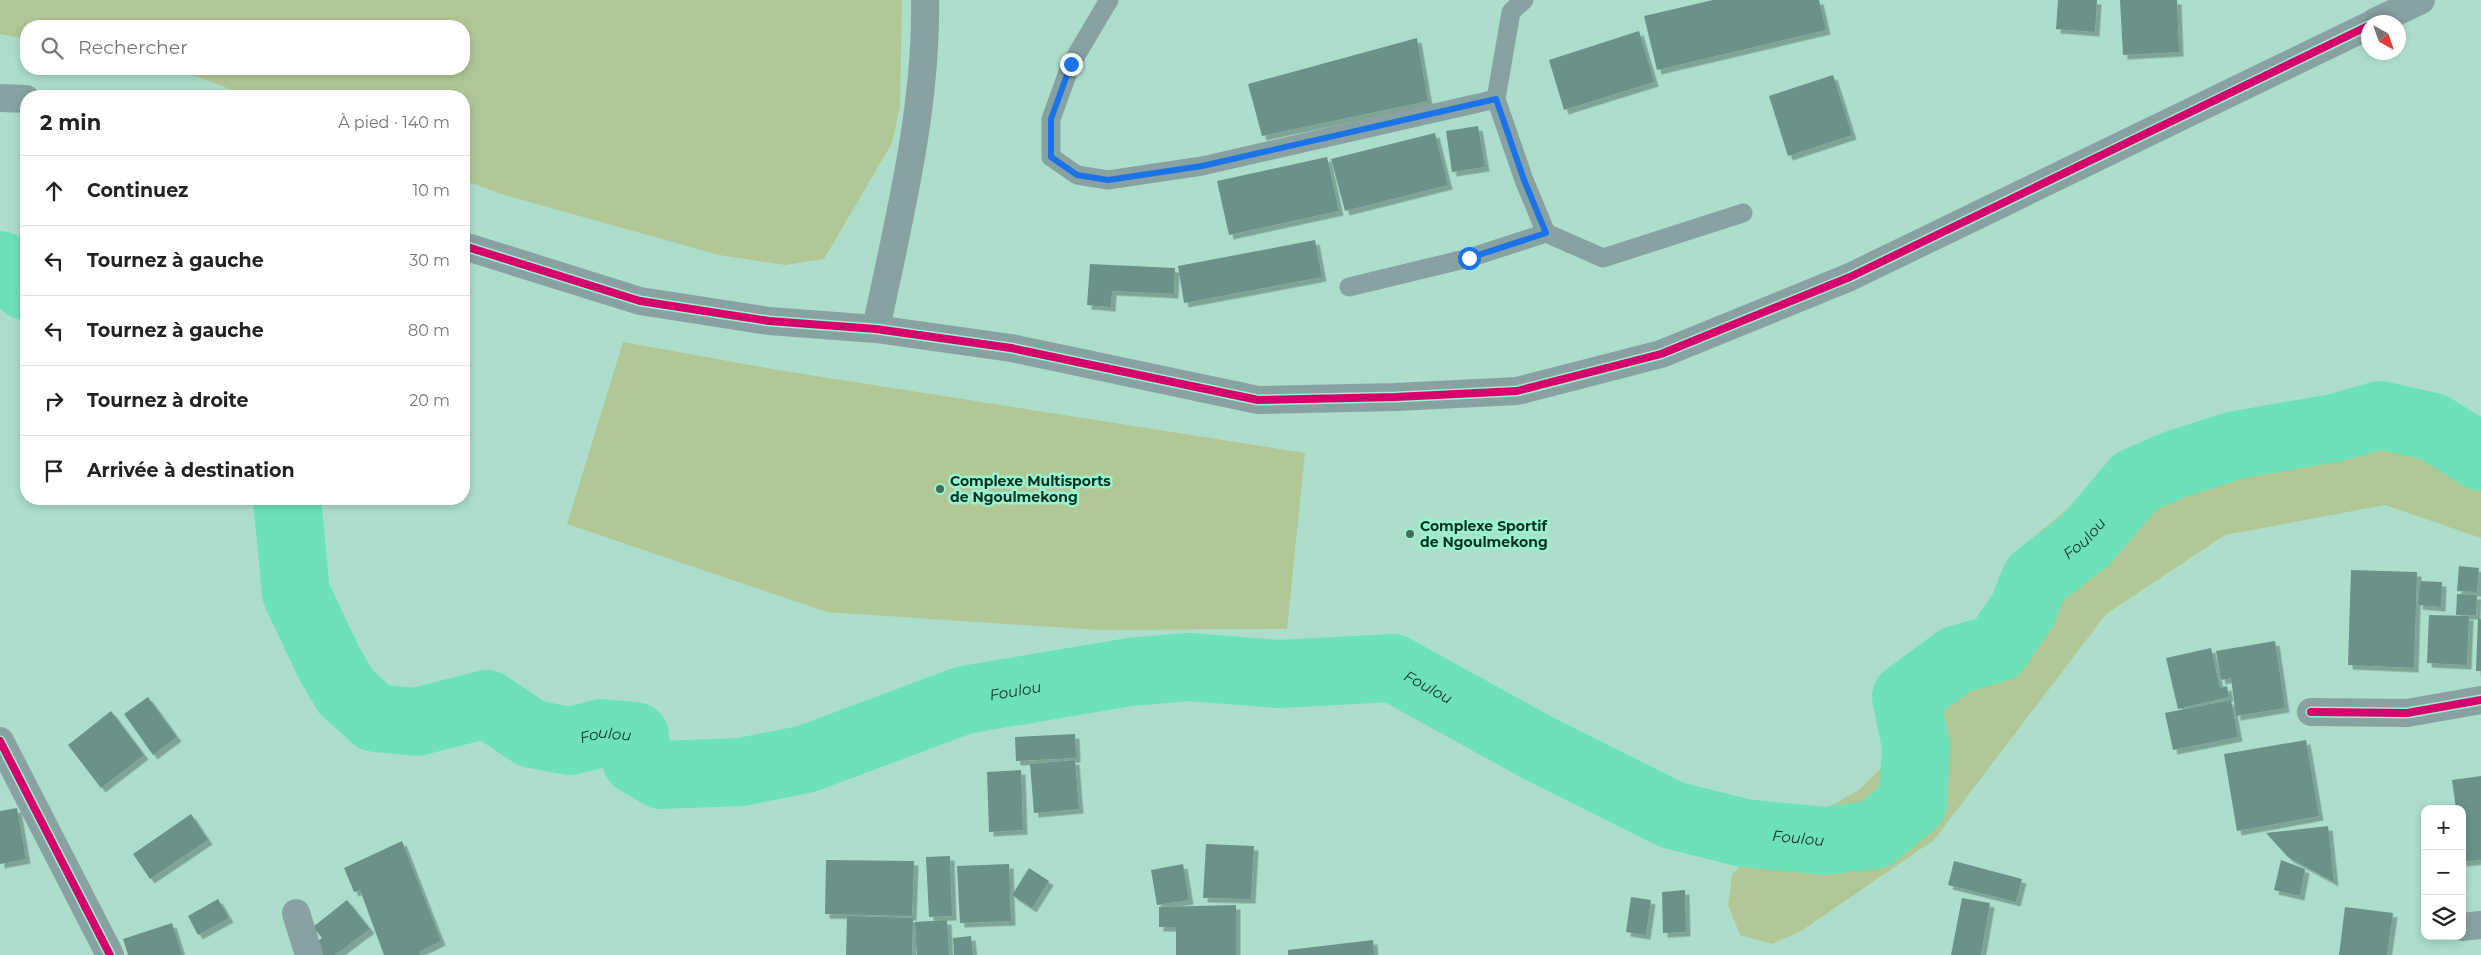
<!DOCTYPE html>
<html lang="fr">
<meta charset="utf-8">
<style>
:root{--surface:#fff;--page:#f6f6f6;--text:#222;--muted:#767676;--line:#e0e0e0}
body{margin:0;font-family:Montserrat,sans-serif;background:var(--page);color:var(--text)}
.controls{position:absolute;right:15px;bottom:15px;display:grid;overflow:hidden;border-radius:10px;box-shadow:0 2px 8px #0003}
.controls button{width:45px;height:45px;display:grid;place-items:center;padding:0;border:0;border-bottom:1px solid var(--line);background:var(--surface);color:var(--text);font:25px sans-serif}
.compass{position:absolute;left:2361px;top:15px;width:45px;height:45px;border-radius:50%;background:var(--surface);box-shadow:0 2px 8px #0003;rotate:140deg}
.stop{position:absolute;width:15px;height:15px;margin:-11px;border:4px solid #1a73e8;border-radius:50%;background:#fff}
.stop.end{background:#1a73e8;border-color:#fff;box-shadow:0 1px 5px #0008}
.list{margin:0;padding:0;list-style:none}
h2{display:flex;justify-content:space-between;align-items:center;height:65px;margin:0;padding:0 20px;font-size:21px}
h2 small{font-size:16px;font-weight:400;color:var(--muted)}
.list li{display:grid;grid-template-columns:32px 1fr auto;gap:15px;align-items:center;box-sizing:border-box;height:70px;padding:0 20px;border-top:1px solid var(--line)}
.list b{display:block;font-size:19px;white-space:nowrap}
.list em{font-size:16px;font-style:normal;color:var(--muted)}
.icon{flex:none;width:28px;height:28px;fill:none;stroke:currentColor;stroke-width:2;stroke-linecap:round;stroke-linejoin:round}
.map{position:relative;flex:none;width:2481px;height:955px;overflow:hidden}
.search{position:absolute;background:var(--surface);box-shadow:0 2px 8px #0003;left:20px;top:20px;width:450px;height:55px;display:flex;align-items:center;gap:12px;box-sizing:border-box;padding:0 18px;border-radius:20px;color:var(--muted);font-size:19px}
.panel{position:absolute;background:var(--surface);box-shadow:0 2px 8px #0003;left:20px;top:90px;width:450px;height:415px;border-radius:20px}
.map>svg:first-child{display:block}
</style>
<div class="map">
<svg width="2481" height="955" viewBox="0 0 2481 955">
<defs>
<filter id="shadow"><feDropShadow dx="4.5" dy="4.5" stdDeviation="0" flood-color="#0004"/></filter>
</defs>
<rect width="100%" height="100%" fill="#addecb"/>
<g fill="#b2c796">
<path d="M 0,0 L 902,0 L 900,106 L 892,143 L 824,259 L 785,265 L 719,255 L 504,195 L 464,180 L 464,96 L 248,96 L 177,69 L 464,69 L 464,26 L 26,26 L 26,39 L 0,34 Z"/>
<path d="M 623,342 L 778,370 L 1305,453 L 1287,629 L 1099,630 L 827,612 L 567,524 Z"/>
<path d="M 2326,400 L 2431,429 L 2481,436 L 2481,538 L 2385,505 L 2225,535 L 2106,614 L 1934,840 L 1801,931 L 1772,944 L 1740,935 L 1728,905 L 1732,875 L 1752,852 L 1860,789 L 1901,749 L 2030,540 L 2100,482 L 2125,467 L 2207,426 L 2236,416 Z"/>
</g>
<g fill="none" stroke-linecap="round" stroke-linejoin="round">
<g stroke="#6de2ba" stroke-width="68">
<path d="M 0,265 L 26,286"/>
<path id="s1" d="M 287,499 L 296,593 L 329,663 L 346,692 L 375,718 L 416,722 L 487,704 L 532,734 L 570,741 L 602,733 L 635,736 L 636,760 L 661,775 L 741,772 L 806,759 L 964,700 L 1130,672 L 1189,667 L 1279,674 L 1393,668 L 1538,748 L 1672,815 L 1744,833 L 1825,841 L 1874,835 L 1913,803 L 1916,746 L 1906,697 L 1956,660 L 1997,648 L 2023,610 L 2035,579 L 2086,540 L 2135,482 L 2176,464 L 2236,445 L 2334,428 L 2380,415 L 2433,427 L 2481,457"/>
</g>
</g>
<g fill="#6b9288" filter="url(#shadow)">
<path d="M 1713,0 L 1819,0 L 1826,30 L 1657,70 L 1644,16 Z"/>
<path d="M 2058,0 L 2097,0 L 2095,32 L 2056,29 Z"/>
<path d="M 2120,0 L 2177,0 L 2179,52 L 2123,55 Z"/>
<path d="M 1639,31 L 1654,82 L 1564,110 L 1549,60 Z"/>
<path d="M 1417,38 L 1428,101 L 1262,136 L 1248,84 Z"/>
<path d="M 1833,75 L 1852,135 L 1788,156 L 1769,96 Z"/>
<path d="M 1478,126 L 1485,167 L 1452,172 L 1446,131 Z"/>
<path d="M 1435,133 L 1448,185 L 1345,211 L 1331,159 Z"/>
<path d="M 1327,157 L 1339,211 L 1229,235 L 1217,181 Z"/>
<path d="M 1315,240 L 1322,277 L 1184,303 L 1178,266 Z"/>
<path d="M 1090,264 L 1175,268 L 1174,294 L 1112,291 L 1111,307 L 1087,305 Z"/>
<path d="M 2459,566 L 2479,568 L 2477,592 L 2457,591 Z"/>
<path d="M 2351,570 L 2417,572 L 2414,668 L 2348,665 Z"/>
<path d="M 2420,581 L 2442,582 L 2441,607 L 2418,605 Z"/>
<path d="M 2457,594 L 2477,595 L 2476,615 L 2456,615 Z"/>
<path d="M 2429,615 L 2469,616 L 2467,665 L 2427,663 Z"/>
<path d="M 2478,618 L 2481,619 L 2481,671 L 2476,671 Z"/>
<path d="M 2275,641 L 2285,708 L 2236,716 L 2231,678 L 2221,680 L 2216,651 Z"/>
<path d="M 2211,648 L 2220,688 L 2227,686 L 2229,697 L 2178,709 L 2166,658 Z"/>
<path d="M 148,697 L 177,737 L 153,755 L 124,714 Z"/>
<path d="M 2231,700 L 2238,737 L 2173,750 L 2165,713 Z"/>
<path d="M 111,711 L 144,755 L 101,788 L 68,745 Z"/>
<path d="M 1075,734 L 1076,758 L 1016,761 L 1015,737 Z"/>
<path d="M 2306,740 L 2319,816 L 2237,831 L 2224,754 Z"/>
<path d="M 1075,760 L 1079,809 L 1034,813 L 1030,764 Z"/>
<path d="M 1021,770 L 1023,830 L 989,832 L 987,772 Z"/>
<path d="M 2481,776 L 2481,860 L 2462,862 L 2462,809 L 2456,809 L 2452,780 Z"/>
<path d="M 17,808 L 26,859 L 0,864 L 0,811 Z"/>
<path d="M 191,814 L 208,840 L 150,879 L 133,854 Z"/>
<path d="M 2328,826 L 2334,882 L 2288,857 L 2266,833 Z"/>
<path d="M 402,841 L 441,941 L 419,952 L 420,955 L 384,955 L 360,890 L 354,892 L 344,868 Z"/>
<path d="M 1206,844 L 1254,846 L 1251,899 L 1203,898 Z"/>
<path d="M 950,856 L 952,916 L 929,917 L 926,857 Z"/>
<path d="M 826,860 L 914,861 L 912,916 L 825,914 Z"/>
<path d="M 2281,860 L 2305,869 L 2300,896 L 2274,890 Z"/>
<path d="M 1954,861 L 2022,879 L 2016,902 L 1948,885 Z"/>
<path d="M 1009,864 L 1011,921 L 960,923 L 957,866 Z"/>
<path d="M 1183,864 L 1189,900 L 1157,905 L 1151,870 Z"/>
<path d="M 1029,868 L 1049,881 L 1032,908 L 1012,895 Z"/>
<path d="M 1685,890 L 1686,932 L 1663,933 L 1662,892 Z"/>
<path d="M 1631,897 L 1651,900 L 1646,935 L 1626,932 Z"/>
<path d="M 1962,898 L 1990,903 L 1981,955 L 1951,955 Z"/>
<path d="M 218,899 L 229,918 L 198,935 L 188,916 Z"/>
<path d="M 347,900 L 370,929 L 335,955 L 320,955 L 313,945 L 322,938 L 313,927 Z"/>
<path d="M 1236,905 L 1236,955 L 1176,955 L 1176,927 L 1159,927 L 1159,907 Z"/>
<path d="M 2345,907 L 2393,913 L 2387,955 L 2339,955 Z"/>
<path d="M 847,916 L 913,918 L 912,955 L 846,955 Z"/>
<path d="M 947,920 L 949,955 L 917,955 L 915,922 Z"/>
<path d="M 172,923 L 182,955 L 128,955 L 123,939 Z"/>
<path d="M 971,936 L 973,955 L 954,955 L 953,938 Z"/>
<path d="M 1373,940 L 1374,955 L 1288,955 L 1288,950 Z"/>
</g>
<g fill="none" stroke-linecap="round" stroke-linejoin="round">
<g stroke="#88a2a2" stroke-width="19">
<path d="M 1109,0 L 1071,64 L 1051,119 L 1051,157 L 1077,175 L 1108,180 L 1202,166 L 1496,99"/>
<path d="M 1524,0 L 1511,12 L 1496,99 L 1524,180 L 1546,233"/>
<path d="M 1349,287 L 1469,258 L 1546,233 L 1603,258 L 1743,213"/>
</g>
<g stroke="#88a2a2" stroke-width="28">
<path d="M 876,329 C 898,223 927,109 925,0"/>
<path d="M 2311,712 L 2407,713 L 2481,700"/>
<path d="M 0,741 L 110,955"/>
<path d="M 296,913 L 309,955"/>
<path d="M 2462,927 L 2481,925"/>
</g>
<g stroke="#88a2a2" stroke-width="28">
<path d="M 2375,22 L 2421,0"/>
<path d="M 0,98 L 26,99"/>
<path d="M 464,246 L 640,301 L 769,321 L 876,329 L 1011,348 L 1258,400 L 1396,397 L 1517,391 L 1661,354 L 1850,277 L 2368,26"/>
</g>
<defs>
<g id="cycleway">
<path d="M 464,246 L 640,301 L 769,321 L 876,329 L 1011,348 L 1258,400 L 1396,397 L 1517,391 L 1661,354 L 1850,277 L 2368,26"/>
<path d="M 2311,712 L 2407,713 L 2481,700"/>
<path d="M 0,741 L 110,955"/>
</g>
</defs>
<use href="#cycleway" stroke="#98f3cf" stroke-width="11"/>
<use href="#cycleway" stroke="#d6006c" stroke-width="8"/>
</g>
<g fill="none" stroke-linecap="round" stroke-linejoin="round">
<path stroke="#1a73e8" stroke-width="6" d="M 1071,64 L 1051,119 L 1051,157 L 1077,175 L 1108,180 L 1202,166 L 1496,99 L 1524,180 L 1546,233 L 1469,258"/>
</g>
<g fill="#416d5e" stroke="#98f3cf" stroke-width="2">
<circle cx="940" cy="489" r="5"/>
<circle cx="1410" cy="534" r="5"/>
</g>
<g text-anchor="middle" stroke-width="5" stroke-linejoin="round" paint-order="stroke">
<g font-size="14" font-weight="bold" fill="#073023" stroke="#98f3cf" text-anchor="start">
<text x="950" y="486">Complexe Multisports<tspan x="950" dy="16">de Ngoulmekong</tspan></text>
<text x="1420" y="531">Complexe Sportif<tspan x="1420" dy="16">de Ngoulmekong</tspan></text>
</g>
<g font-size="15" font-style="italic" fill="#172f26" stroke="#98f3cf">
<text dy="5" stroke="none"><textPath href="#s1" startOffset="2244">Foulou</textPath></text>
<text dy="5" stroke="none"><textPath href="#s1" startOffset="1358">Foulou</textPath></text>
<text dy="5" stroke="none"><textPath href="#s1" startOffset="938">Foulou</textPath></text>
<text dy="5" stroke="none"><textPath href="#s1" startOffset="488">Foulou</textPath></text>
<text dy="5" stroke="none"><textPath href="#s1" startOffset="1762">Foulou</textPath></text>
</g>
</g>
</svg>
<div class="controls">
<button>+</button>
<button>−</button>
<button><svg class="icon" aria-label="layers" viewBox="0 0 24 24"><path d="M12 4l9 5-9 5-9-5zM3 14l9 5 9-5"/></svg></button>
</div>
<svg class="compass" viewBox="-18 -18 36 36"><path d="M0-13l5 13h-10z" fill="#e53935"/><path d="M0 13l5-13h-10z" fill="#767676"/></svg>
<div class="stop" style="left:1469px;top:258px"></div>
<div class="stop end" style="left:1071px;top:64px"></div>
<div class="search"><svg class="icon" aria-label="search" viewBox="0 0 24 24"><circle cx="10" cy="10" r="6"/><path d="M15 15l6 6"/></svg>Rechercher</div>
<section class="panel">
<h2>2 min<small>À pied · 140 m</small></h2>
<ul class="list">
<li><svg class="icon" aria-label="ahead" viewBox="0 0 24 24"><path d="M12 20V5M6 11l6-6 6 6"/></svg><div><b>Continuez</b></div><em>10 m</em></li>
<li><svg class="icon" aria-label="left" viewBox="0 0 24 24"><path d="M17 20v-9H6M10 6l-5 5 5 5"/></svg><div><b>Tournez à gauche</b></div><em>30 m</em></li>
<li><svg class="icon" aria-label="left" viewBox="0 0 24 24"><path d="M17 20v-9H6M10 6l-5 5 5 5"/></svg><div><b>Tournez à gauche</b></div><em>80 m</em></li>
<li><svg class="icon" aria-label="right" viewBox="0 0 24 24"><path d="M7 20v-9h11M14 6l5 5-5 5"/></svg><div><b>Tournez à droite</b></div><em>20 m</em></li>
<li><svg class="icon" aria-label="arrive" viewBox="0 0 24 24"><path d="M6 21V4h12l-3 4 3 4H6"/></svg><div><b>Arrivée à destination</b></div></li>
</ul>
</section>
</div>
